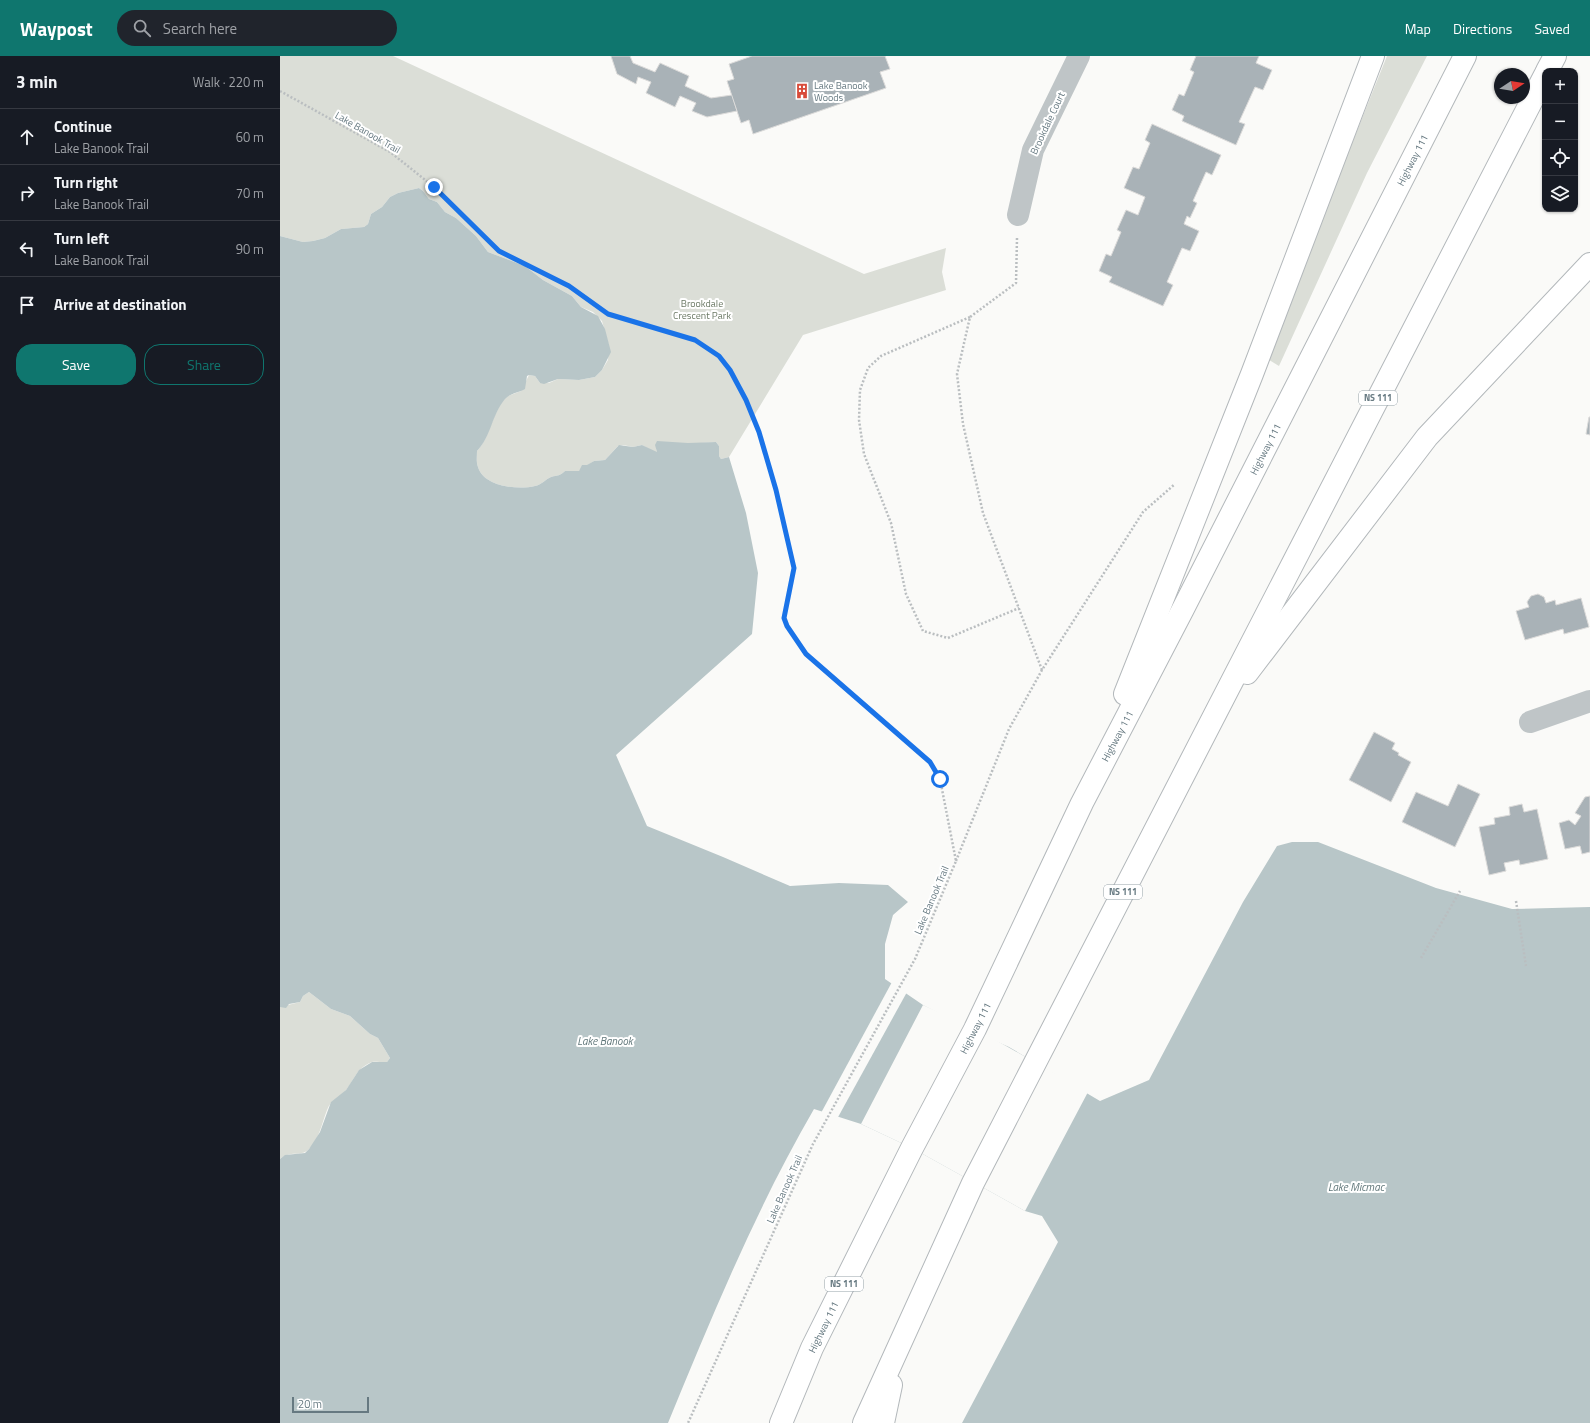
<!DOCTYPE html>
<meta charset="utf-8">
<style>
:root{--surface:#171b24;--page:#20242c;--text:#f1f3f6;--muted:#9ea1a6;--line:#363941;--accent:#0f766e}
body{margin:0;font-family:"Titillium Web",sans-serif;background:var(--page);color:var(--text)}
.controls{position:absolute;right:12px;top:12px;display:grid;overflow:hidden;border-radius:8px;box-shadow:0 1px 3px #0004}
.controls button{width:36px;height:36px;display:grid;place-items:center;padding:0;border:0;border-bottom:1px solid var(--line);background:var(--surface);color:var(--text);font:20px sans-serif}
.compass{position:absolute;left:1214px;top:12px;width:36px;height:36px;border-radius:50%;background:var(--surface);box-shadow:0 1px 3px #0004;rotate:78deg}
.scale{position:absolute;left:12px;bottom:10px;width:77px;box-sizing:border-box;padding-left:4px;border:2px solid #667981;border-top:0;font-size:11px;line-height:14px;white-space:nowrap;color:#667981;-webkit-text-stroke:3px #fff;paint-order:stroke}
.stop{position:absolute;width:12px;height:12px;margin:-9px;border:3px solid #1a73e8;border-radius:50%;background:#fff}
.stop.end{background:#1a73e8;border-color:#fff;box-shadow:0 1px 4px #0008}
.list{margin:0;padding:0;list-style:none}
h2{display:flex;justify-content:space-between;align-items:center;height:52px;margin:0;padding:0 16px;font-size:17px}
h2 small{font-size:13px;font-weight:400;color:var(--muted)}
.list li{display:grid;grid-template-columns:26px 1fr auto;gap:12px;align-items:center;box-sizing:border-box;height:56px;padding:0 16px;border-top:1px solid var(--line)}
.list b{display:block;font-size:15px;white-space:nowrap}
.list p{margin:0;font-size:13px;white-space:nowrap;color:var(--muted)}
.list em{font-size:13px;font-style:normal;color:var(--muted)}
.actions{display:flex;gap:8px;padding:12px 16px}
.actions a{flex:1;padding:9px 0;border:1px solid var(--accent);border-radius:16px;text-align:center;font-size:14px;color:var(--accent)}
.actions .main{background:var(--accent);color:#fff}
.icon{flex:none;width:22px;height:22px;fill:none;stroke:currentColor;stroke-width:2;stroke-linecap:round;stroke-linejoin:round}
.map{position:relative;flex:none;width:1310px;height:1367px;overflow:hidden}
header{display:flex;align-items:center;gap:24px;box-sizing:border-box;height:56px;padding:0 20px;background:var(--accent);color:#fff}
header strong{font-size:19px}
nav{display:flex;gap:22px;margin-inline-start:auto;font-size:14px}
.search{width:280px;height:36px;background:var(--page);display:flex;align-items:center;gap:10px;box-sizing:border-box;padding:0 14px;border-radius:22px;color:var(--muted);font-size:15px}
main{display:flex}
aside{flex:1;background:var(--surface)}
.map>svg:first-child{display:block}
</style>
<header>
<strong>Waypost</strong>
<div class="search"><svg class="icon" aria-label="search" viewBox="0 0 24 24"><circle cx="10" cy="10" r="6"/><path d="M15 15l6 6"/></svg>Search here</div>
<nav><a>Map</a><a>Directions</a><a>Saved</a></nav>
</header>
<main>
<aside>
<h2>3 min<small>Walk · 220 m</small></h2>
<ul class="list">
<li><svg class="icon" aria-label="ahead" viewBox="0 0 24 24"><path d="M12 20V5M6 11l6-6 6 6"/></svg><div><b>Continue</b><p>Lake Banook Trail</p></div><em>60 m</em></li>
<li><svg class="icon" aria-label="right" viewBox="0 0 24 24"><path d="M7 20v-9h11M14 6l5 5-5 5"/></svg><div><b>Turn right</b><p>Lake Banook Trail</p></div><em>70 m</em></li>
<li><svg class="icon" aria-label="left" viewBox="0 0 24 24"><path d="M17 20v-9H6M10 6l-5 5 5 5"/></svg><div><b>Turn left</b><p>Lake Banook Trail</p></div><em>90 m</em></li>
<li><svg class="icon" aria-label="arrive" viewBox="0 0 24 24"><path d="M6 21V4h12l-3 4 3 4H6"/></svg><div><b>Arrive at destination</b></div></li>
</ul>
<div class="actions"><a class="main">Save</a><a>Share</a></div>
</aside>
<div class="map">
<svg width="1310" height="1367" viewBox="0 0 1310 1367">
<rect width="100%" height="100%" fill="#fafaf8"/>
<g fill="#dbded7">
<path d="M 0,0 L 113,0 L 584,218 L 666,192 L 662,216 L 666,234 L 523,279 L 449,401 L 441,403 L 439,400 L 439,390 L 436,386 L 376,390 L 377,396 L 375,396 L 362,389 L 353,391 L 343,389 L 338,390 L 325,404 L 314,405 L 299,415 L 285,415 C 280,420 278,419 271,421 C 266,423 261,429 255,430 C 238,434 204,431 198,411 C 196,406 197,400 197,395 C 210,382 214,349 228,340 C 232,338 237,337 241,335 L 249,319 L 255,320 L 260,327 L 269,327 L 278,323 L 299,324 L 315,321 L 322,314 L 328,304 L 329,290 L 322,265 L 313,256 L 301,251 L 292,240 L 263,224 L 245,210 L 208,196 L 196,180 L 176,162 L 165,156 L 157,146 L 149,143 L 143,135 L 139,132 L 118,137 L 110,141 L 102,151 L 91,158 L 88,168 L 84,171 L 61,173 L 45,182 L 33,185 L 23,186 L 0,180 Z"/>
<path d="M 1107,0 L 1147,0 L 1087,117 L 999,310 L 986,302 Z"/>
<path d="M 29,936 L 51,953 L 70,960 L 90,978 L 98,982 L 110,1002 L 107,1006 C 103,1007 96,1005 92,1006 C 75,1013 76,1022 66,1034 C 60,1042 51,1043 47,1054 C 42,1067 39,1084 28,1094 C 20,1101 11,1094 0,1103 L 0,951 L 20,946 L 23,940 Z"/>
</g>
<path fill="#b8c6c8" d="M 139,132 L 143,135 L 149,143 L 157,146 L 165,156 L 176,162 L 196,180 L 208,196 L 245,210 L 263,224 L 292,240 L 301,251 L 318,260 L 325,273 L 331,296 L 322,314 L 315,321 L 299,324 L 278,323 L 264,328 L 260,327 L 255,320 L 249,319 L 247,320 L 245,333 C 239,337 230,337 225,343 C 212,358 211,381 197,395 C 197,400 196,406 198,411 C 204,431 238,434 255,430 C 261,429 266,423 271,421 C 278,419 280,420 285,415 L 299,415 L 302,409 L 307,409 L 314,405 L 325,404 L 339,389 L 353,391 L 362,389 L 377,396 L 375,389 L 377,385 L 408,387 L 436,386 L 439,390 L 439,400 L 441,403 L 449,401 L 466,457 L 478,517 L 472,578 L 336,699 L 367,770 L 443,801 L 510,830 L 559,827 L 608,829 L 628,846 L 613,859 L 605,888 L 605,923 L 643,949 L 693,975 L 729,991 L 820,1045 L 869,1024 L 963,846 L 997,790 L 1012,786 L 1038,786 L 1156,832 L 1232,853 L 1310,851 L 1310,1367 L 682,1367 L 778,1186 L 762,1160 L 745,1155 L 632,1092 L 581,1068 L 534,1053 C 476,1153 432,1260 388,1367 L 0,1367 L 0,1103 L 5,1099 L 25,1097 L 29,1093 L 40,1076 L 51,1046 L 66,1034 L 79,1014 L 92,1006 L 107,1006 L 110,1002 L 98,982 L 90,978 L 70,960 L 51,953 L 29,936 L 23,940 L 20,946 L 9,948 L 6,952 L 0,951 L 0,180 L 23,186 L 33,185 L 45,182 L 61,173 L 84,171 L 88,168 L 91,158 L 102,151 L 110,141 L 118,137 Z"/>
<g fill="#fafaf8">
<path d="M 612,926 L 627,936 L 557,1063 L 541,1057 Z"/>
<path d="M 643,949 L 703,977 L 808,1036 L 745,1155 L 632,1092 L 581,1068 Z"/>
</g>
<g fill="#a9b2b7" stroke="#dcdbda">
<path d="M 331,0 L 350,0 L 353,7 L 375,16 L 380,7 L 409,20 L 405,30 L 431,42 L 452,39 L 457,55 L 427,61 L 412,55 L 416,47 L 400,40 L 395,51 L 366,37 L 371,26 L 358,21 L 356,28 L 337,18 Z"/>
<path d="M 472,0 L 605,0 L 610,13 L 600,16 L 606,32 L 473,78 L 469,64 L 461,67 L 447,25 L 454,23 L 449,8 Z"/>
<path d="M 916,0 L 979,0 L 976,7 L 992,14 L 983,34 L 975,31 L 959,66 L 965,68 L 956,89 L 902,65 L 904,60 L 892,54 L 899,38 L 904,40 L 914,16 L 910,14 Z"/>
<path d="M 872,68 L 941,99 L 932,119 L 926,116 L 913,145 L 917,147 L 910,162 L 907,160 L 904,168 L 919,175 L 910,195 L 902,192 L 887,226 L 893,229 L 883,250 L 829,226 L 832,221 L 819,215 L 826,198 L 831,200 L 841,176 L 837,174 L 846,154 L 858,159 L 865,141 L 844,132 L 853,111 L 859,113 L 870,87 L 865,84 Z"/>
<path d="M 1309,361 L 1310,361 L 1310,379 L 1306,378 Z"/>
<path d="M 1258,538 L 1264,541 L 1266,547 L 1275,544 L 1276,549 L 1301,542 L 1309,571 L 1284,578 L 1283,573 L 1245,584 L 1236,555 L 1249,551 L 1247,546 L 1251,540 Z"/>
<path d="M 1094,676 L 1115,687 L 1112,693 L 1119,697 L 1118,699 L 1131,706 L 1111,746 L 1069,724 Z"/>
<path d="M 1178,728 L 1200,738 L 1175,791 L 1122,766 L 1136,736 L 1168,750 Z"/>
<path d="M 1310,740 L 1310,796 L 1302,798 L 1300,790 L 1285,793 L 1279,767 L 1289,764 L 1295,769 L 1301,760 L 1295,757 L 1305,741 Z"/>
<path d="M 1242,748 L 1244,756 L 1257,753 L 1268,803 L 1240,809 L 1239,804 L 1224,807 L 1226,815 L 1209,819 L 1199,771 L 1215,768 L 1214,762 L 1230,759 L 1229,751 Z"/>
</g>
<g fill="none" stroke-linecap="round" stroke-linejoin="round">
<defs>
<g id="motorway">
<path d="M 1267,15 L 1275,0"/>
<path d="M 967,617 L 1147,381 L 1310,208"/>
<path d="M 845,638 L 972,318 L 1093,0"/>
<path d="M 501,1367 L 532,1292 L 632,1092 L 695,973 L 802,747 L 903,553 L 1185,0"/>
<path d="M 584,1367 L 693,1127 L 1265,19"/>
<path d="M 603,1367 L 611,1329"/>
</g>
</defs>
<use href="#motorway" stroke="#b3b8bb" stroke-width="24"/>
<g stroke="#babec0" stroke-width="2.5" stroke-dasharray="2 2" stroke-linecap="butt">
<path d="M 0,35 L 110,96 L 154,131 L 219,195 L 289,230 L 328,258 L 415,284 L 439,300 L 450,314 L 466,344 L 479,376 L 496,435 L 514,512 L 504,562 L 507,570 L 526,598 L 650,706 L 660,723 L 676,805 L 635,903 L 533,1088 L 408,1367"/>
<path d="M 737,182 L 736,227 L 690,261 L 677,318 L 683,368 L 703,457 L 762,614"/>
<path d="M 690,261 L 601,300 L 588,312 L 580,334 L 579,364 L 584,398 L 611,467 L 626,538 L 643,575 L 668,582 L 739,552"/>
<path d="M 676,805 L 729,673 L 762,614 L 863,456 L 895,428"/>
<path d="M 1236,845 L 1246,910"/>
<path d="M 1141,902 L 1180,835"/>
</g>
<g stroke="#bfc5c7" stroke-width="22">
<path d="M 738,159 L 753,94 L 799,0"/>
<path d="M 1250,666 L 1310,645"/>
</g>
<use href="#motorway" stroke="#fff" stroke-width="22"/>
</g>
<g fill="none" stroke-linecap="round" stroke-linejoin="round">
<path stroke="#1a73e8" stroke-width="5" d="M 154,131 L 219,195 L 289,230 L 328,258 L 415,284 L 439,300 L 450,314 L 466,344 L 479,376 L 496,434 L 514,512 L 504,562 L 507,570 L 526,598 L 650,706 L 660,723"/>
</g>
<defs>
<symbol id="building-bare" viewBox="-9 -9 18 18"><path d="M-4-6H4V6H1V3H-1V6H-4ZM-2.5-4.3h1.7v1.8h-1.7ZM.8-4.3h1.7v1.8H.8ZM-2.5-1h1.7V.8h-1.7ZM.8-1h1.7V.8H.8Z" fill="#d84b3a" stroke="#fff" stroke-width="2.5" paint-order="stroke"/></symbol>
</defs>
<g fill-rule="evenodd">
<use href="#building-bare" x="511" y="24" width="22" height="22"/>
</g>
<g text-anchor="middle" stroke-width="4" stroke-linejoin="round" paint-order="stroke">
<g fill="#fff" stroke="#94a1a7" stroke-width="1">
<rect x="1079" y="335" width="38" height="14" rx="3"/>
<rect x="824" y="829" width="38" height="14" rx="3"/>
<rect x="545" y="1221" width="38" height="14" rx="3"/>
</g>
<g font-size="9" font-weight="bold" fill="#667981">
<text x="1098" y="345">NS 111</text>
<text x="843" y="839">NS 111</text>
<text x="564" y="1231">NS 111</text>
</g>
<g font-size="10" fill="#667981" stroke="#fff" text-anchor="start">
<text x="534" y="33">Lake Banook<tspan x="534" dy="12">Woods</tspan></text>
</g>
<g font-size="10" fill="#667981" stroke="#fff">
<text transform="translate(767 67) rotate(-65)" y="4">Brookdale Court</text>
<text transform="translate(88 76) rotate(30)" y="4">Lake Banook Trail</text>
<text transform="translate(1132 104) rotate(-63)" y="4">Highway 111</text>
<text transform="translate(985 393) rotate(-63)" y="4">Highway 111</text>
<text transform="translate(837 680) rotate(-62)" y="4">Highway 111</text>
<text transform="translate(651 844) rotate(-67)" y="4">Lake Banook Trail</text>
<text transform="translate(695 972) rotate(-63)" y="4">Highway 111</text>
<text transform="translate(504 1133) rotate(-66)" y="4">Lake Banook Trail</text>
<text transform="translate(543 1271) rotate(-64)" y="4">Highway 111</text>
</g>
<g font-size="10" fill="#6b7965" stroke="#fff">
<text x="422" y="251">Brookdale<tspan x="422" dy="12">Crescent Park</tspan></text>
</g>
<g font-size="11" font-style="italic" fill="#61777a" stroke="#fff">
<text x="325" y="989">Lake Banook</text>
<text x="1076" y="1135">Lake Micmac</text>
</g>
</g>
</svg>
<div class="controls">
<button>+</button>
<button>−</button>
<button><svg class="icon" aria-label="locate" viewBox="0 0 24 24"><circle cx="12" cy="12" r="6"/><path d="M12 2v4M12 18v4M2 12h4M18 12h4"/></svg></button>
<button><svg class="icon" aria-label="layers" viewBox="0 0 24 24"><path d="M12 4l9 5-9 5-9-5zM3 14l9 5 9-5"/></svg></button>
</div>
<svg class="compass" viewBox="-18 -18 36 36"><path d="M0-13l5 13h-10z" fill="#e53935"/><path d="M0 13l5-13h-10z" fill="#9ea1a6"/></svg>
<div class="scale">20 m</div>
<div class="stop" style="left:660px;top:723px"></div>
<div class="stop end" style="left:154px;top:131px"></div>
</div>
</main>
